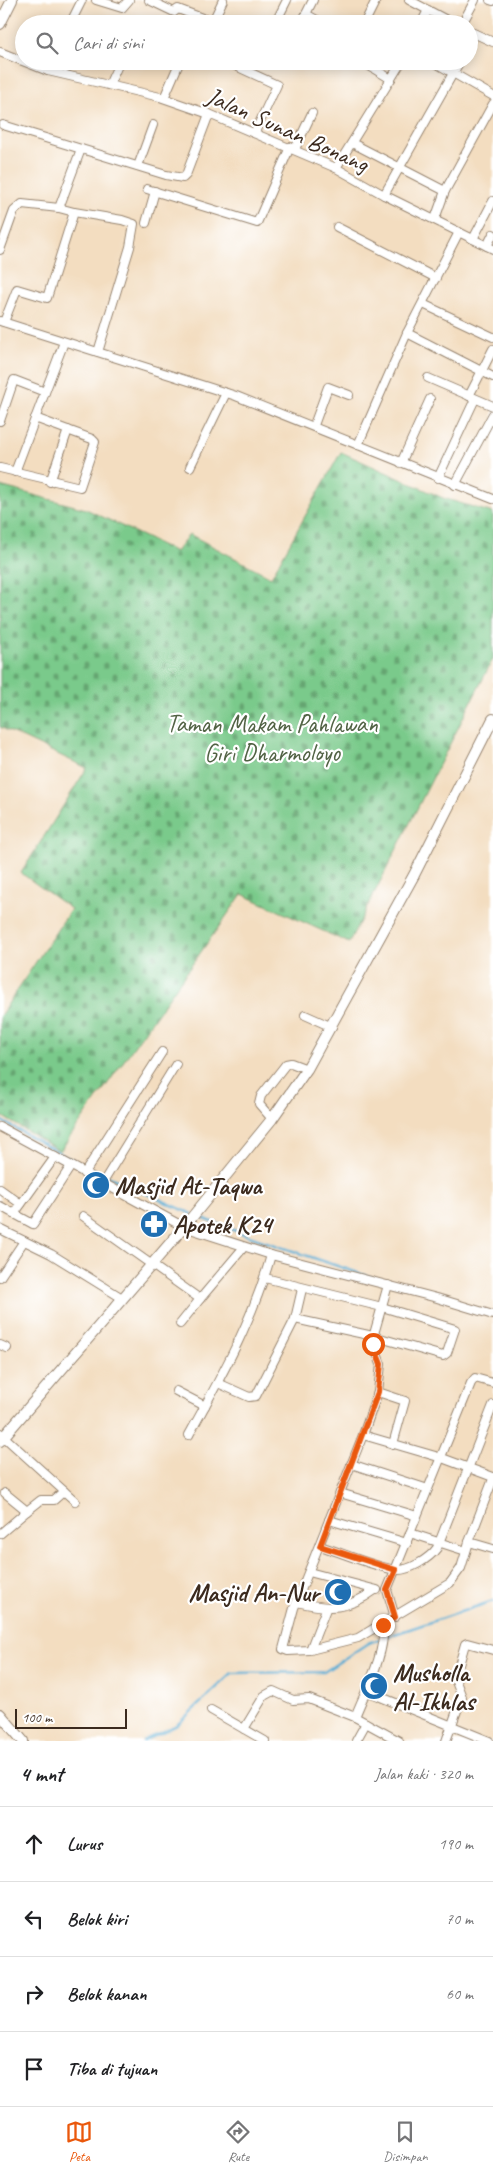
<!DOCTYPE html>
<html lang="id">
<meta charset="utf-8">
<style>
:root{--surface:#fff;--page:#f2f2f2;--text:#202124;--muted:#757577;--line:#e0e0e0;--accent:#ea580c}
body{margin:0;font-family:Caveat,sans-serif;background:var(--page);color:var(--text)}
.scale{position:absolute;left:15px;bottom:12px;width:112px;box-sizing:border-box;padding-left:5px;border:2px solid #3b2a1e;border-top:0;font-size:14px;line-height:18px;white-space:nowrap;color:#3b2a1e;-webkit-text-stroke:4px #fff;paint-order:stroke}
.stop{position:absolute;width:15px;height:15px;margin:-11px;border:4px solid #ea580c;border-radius:50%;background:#fff}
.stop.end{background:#ea580c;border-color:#fff;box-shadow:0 1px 5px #0008}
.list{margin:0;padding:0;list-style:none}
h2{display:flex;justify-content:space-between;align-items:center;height:65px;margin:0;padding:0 20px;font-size:21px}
h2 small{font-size:16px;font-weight:400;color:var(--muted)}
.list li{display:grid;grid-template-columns:32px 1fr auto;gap:15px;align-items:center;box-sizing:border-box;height:75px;padding:0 20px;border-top:1px solid var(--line)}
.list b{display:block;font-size:19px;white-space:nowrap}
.list em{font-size:16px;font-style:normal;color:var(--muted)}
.icon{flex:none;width:28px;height:28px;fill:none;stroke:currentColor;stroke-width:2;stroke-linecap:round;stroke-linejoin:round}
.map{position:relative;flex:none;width:493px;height:1741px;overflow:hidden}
.search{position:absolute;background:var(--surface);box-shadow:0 2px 12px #0003;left:15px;right:15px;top:15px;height:55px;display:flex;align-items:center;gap:12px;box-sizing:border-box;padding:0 18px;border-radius:28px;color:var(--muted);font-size:19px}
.sheet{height:365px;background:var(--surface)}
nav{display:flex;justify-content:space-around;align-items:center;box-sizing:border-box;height:70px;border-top:1px solid var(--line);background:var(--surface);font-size:14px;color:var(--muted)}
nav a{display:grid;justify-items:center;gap:2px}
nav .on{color:var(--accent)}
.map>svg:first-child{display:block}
</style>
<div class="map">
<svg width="493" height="1741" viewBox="0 0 493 1741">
<defs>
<pattern id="cemetery-stones" width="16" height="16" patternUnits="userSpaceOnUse" patternTransform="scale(1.25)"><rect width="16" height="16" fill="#7aca8b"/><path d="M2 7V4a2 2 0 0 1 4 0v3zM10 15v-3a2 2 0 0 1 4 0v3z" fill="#65a471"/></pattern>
</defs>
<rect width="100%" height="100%" fill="#fff"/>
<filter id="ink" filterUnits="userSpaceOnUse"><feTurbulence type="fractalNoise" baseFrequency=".02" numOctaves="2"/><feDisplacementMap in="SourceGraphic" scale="10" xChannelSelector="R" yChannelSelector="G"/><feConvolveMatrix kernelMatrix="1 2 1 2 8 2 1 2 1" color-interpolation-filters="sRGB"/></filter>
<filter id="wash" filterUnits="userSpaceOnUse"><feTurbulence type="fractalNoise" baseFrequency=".0096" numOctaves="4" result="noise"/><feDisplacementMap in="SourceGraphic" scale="20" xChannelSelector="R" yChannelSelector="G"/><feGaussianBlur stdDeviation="1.12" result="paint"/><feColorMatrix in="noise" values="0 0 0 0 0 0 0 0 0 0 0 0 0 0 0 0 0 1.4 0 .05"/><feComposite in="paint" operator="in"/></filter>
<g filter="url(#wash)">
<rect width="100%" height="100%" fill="#f3ddc0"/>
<path fill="url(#cemetery-stones)" stroke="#5a7a54" d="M 341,452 L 443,498 L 493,513 L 493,659 L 349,943 L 242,894 L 60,1151 L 0,1115 L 0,1016 L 71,909 L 21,873 L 87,768 L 0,727 L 0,486 L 86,509 L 176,552 L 189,534 L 271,577 Z"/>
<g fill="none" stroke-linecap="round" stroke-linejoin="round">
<g stroke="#55abd2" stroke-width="2.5">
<path d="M 0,1120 L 74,1161 L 192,1214"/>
<path d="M 197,1216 L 249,1236 L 373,1278"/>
<path d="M 386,1637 L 493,1601"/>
<path d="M 143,1741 L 177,1725 L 232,1673 L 324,1672 L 368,1643 L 380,1639"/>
</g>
</g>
</g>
<g filter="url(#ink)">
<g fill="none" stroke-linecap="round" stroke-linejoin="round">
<defs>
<g id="minor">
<path d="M 96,0 L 122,8 L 129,0"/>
<path d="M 149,0 L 174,12 L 178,9 L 218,24"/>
<path d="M 409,0 L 454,24"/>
<path d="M 490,0 L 493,1"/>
<path d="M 306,14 L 324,24"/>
<path d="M 278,18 L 287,0"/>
<path d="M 213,21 L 223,0"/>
<path d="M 70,24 L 82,0"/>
<path d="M 135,24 L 137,20"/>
<path d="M 266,24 L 278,18 L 289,24"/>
<path d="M 301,24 L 313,0"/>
<path d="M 364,24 L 376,0"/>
<path d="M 421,24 L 428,10"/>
<path d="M 462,24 L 475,0"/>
<path d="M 469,31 L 493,42"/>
<path d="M 469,44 L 475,34"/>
<path d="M 0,52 L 48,71 L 160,97 L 209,114 L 336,168 L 384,195 L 493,249"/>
<path d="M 225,61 L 277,85 L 255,132"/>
<path d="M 361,61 L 391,79"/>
<path d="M 432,61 L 493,96"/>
<path d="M 48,71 L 52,61"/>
<path d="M 109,85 L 120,61"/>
<path d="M 164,98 L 180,61"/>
<path d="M 3,125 L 166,175 L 183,178 L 186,175 L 209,114"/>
<path d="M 352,143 L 445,191"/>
<path d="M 295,149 L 312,113"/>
<path d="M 138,166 L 153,125"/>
<path d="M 336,168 L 402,61"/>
<path d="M 147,189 L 257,223 L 290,147"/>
<path d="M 384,195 L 460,61"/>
<path d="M 74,212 L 122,220 L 134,224 L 130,247 L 98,352"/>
<path d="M 435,219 L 445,191 L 493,104"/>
<path d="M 146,223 L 155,191"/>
<path d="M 337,227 L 436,278"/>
<path d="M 473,239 L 493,201"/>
<path d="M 487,246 L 493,234"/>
<path d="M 0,250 L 14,211 L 22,204 L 59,208"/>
<path d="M 423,304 L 493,337"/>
<path d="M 0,321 L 236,396 L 493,499"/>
<path d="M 4,322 L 17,289 L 47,298 L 74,212 L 59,208 L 81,149"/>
<path d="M 407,333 L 493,377"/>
<path d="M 428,378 L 493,406"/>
<path d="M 469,396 L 493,349"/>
<path d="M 0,421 L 14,380 L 45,392"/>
<path d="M 314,425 L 328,387 L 349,395"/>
<path d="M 358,445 L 407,333 L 459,232"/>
<path d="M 401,463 L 430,399"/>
<path d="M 190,467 L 226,393"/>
<path d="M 0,468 L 80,487 L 95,442 L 92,439 L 35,418"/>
<path d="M 15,472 L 64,342"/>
<path d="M 438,478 L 475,399"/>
<path d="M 50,482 L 68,430"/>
<path d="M 455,485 L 493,414"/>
<path d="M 305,1015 L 332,1027"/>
<path d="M 272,1119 L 259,1104 L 261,1096 L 286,1064 L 291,1063 L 307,1069"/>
<path d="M 0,1127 L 184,1227 L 271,1255 L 437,1298 L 493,1315"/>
<path d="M 84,1174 L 162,1052"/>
<path d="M 102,1184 L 176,1064"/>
<path d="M 0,1189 L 21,1204"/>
<path d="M 0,1206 L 33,1224 L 71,1166"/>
<path d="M 14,1214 L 55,1157"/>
<path d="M 83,1216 L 200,1299 L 244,1247"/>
<path d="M 0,1229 L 51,1254 L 122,1298"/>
<path d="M 0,1277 L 24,1241"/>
<path d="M 265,1278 L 382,1307 L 455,1329 L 447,1353 L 443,1356 L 373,1336 L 295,1319"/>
<path d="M 388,1285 L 372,1341 L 381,1364 L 378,1392 L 363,1435 L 294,1608 L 283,1649 L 288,1651 L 310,1650 L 358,1638 L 450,1583 L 461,1568 L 469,1542 L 493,1479"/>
<path d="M 180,1324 L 200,1299"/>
<path d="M 0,1345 L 7,1348"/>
<path d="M 218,1383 L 249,1397 L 256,1396 L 295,1319 L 302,1289"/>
<path d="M 176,1391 L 205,1406"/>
<path d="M 378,1392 L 405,1401 L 393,1444"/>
<path d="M 0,1433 L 75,1501"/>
<path d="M 189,1435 C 221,1377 253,1320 271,1255"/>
<path d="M 363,1435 L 442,1458 L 493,1477"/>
<path d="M 351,1464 L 428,1489"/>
<path d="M 5,1493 L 27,1511 L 41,1500 L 54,1500 L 64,1491"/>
<path d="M 340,1493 L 417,1516"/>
<path d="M 329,1520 L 407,1543"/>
<path d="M 410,1533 L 466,1551"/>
<path d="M 0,1534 L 27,1511"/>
<path d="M 469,1542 L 493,1549"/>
<path d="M 320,1546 C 343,1553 372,1566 396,1570 C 409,1571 429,1559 437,1548 L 493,1405"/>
<path d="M 309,1572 L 377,1590"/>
<path d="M 297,1602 C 329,1610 348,1610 375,1590"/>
<path d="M 395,1617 L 387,1590 L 471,1383 L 475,1378 L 493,1383"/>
<path d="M 383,1625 C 386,1654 365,1691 355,1717 L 399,1741"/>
<path d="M 310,1650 L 326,1609"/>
<path d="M 366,1691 L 489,1741"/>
<path d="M 211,1710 L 265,1741"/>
<path d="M 244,1729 L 264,1696 L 273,1691 L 293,1700 L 309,1699 L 355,1717"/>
<path d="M 356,1741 L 366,1723"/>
<path d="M 446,1741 L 462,1697 L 455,1679 L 465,1644 L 467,1643 L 493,1650"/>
</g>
<g id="major">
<path d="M 0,24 L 12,0"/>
<path d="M 0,1441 L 184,1227 L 272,1119 L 307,1069 L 414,875 L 493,719"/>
<path d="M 0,1714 L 23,1741"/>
</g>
</defs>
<use href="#minor" stroke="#97846f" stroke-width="10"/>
<use href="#major" stroke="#97846f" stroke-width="12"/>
<use href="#minor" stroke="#fff" stroke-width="8"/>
<use href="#major" stroke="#fff" stroke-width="10"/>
</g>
</g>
<g fill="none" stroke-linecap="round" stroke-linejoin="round" filter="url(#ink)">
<path stroke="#ea580c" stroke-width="6" d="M 373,1344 L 381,1364 L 378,1392 L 320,1546 L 396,1570 L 387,1590 L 395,1617 L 383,1625"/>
</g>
<defs>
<symbol id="mosque-disc" viewBox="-11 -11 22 22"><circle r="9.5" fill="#1f6fb2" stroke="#fff"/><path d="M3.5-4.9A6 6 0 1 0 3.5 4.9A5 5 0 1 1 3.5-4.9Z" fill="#fff"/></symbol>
<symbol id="pharmacy-disc" viewBox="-11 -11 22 22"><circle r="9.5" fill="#1f6fb2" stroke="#fff"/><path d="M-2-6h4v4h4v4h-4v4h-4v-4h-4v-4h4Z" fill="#fff"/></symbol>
</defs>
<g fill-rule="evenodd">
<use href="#mosque-disc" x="80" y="1169" width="32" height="32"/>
<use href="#pharmacy-disc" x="138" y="1208" width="32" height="32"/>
<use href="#mosque-disc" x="322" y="1576" width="32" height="32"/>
<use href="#mosque-disc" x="358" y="1670" width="32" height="32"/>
</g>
<g text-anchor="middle" stroke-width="4.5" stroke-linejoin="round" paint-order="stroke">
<g font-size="25" fill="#3b2a1e" stroke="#fff">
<text transform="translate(288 129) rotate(24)" y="9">Jalan Sunan Bonang</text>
</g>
<g font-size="25" fill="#516244" stroke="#fff">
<text x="272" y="732">Taman Makam Pahlawan<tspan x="272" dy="29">Giri Dharmoloyo</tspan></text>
</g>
<g font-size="25" font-weight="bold" fill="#3b2a1e" stroke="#fff" text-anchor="start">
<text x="115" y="1194">Masjid At-Taqwa</text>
<text x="173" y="1233">Apotek K24</text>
<text x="319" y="1601" text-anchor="end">Masjid An-Nur</text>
<text x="393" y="1681">Musholla<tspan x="393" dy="29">Al-Ikhlas</tspan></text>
</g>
</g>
</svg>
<div class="scale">100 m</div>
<div class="stop" style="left:373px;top:1344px"></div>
<div class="stop end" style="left:383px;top:1625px"></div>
<div class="search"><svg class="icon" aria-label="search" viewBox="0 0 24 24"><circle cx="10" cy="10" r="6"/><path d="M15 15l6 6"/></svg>Cari di sini</div>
</div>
<section class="sheet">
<h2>4 mnt<small>Jalan kaki · 320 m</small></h2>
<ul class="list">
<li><svg class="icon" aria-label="ahead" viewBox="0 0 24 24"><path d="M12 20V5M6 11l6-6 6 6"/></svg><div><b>Lurus</b></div><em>190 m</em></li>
<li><svg class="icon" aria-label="left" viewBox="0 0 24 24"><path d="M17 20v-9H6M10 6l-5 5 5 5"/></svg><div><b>Belok kiri</b></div><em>70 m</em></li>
<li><svg class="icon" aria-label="right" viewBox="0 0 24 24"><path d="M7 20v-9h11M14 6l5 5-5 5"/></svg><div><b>Belok kanan</b></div><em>60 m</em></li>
<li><svg class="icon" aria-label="arrive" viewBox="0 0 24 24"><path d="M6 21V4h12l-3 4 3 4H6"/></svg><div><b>Tiba di tujuan</b></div></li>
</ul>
</section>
<nav>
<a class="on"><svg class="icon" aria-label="map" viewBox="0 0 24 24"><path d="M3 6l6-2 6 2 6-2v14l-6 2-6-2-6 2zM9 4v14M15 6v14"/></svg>Peta</a>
<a><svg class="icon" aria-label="directions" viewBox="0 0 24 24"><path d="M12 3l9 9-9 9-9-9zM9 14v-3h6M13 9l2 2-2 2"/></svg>Rute</a>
<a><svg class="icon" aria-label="saved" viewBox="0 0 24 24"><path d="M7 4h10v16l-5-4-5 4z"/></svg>Disimpan</a>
</nav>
